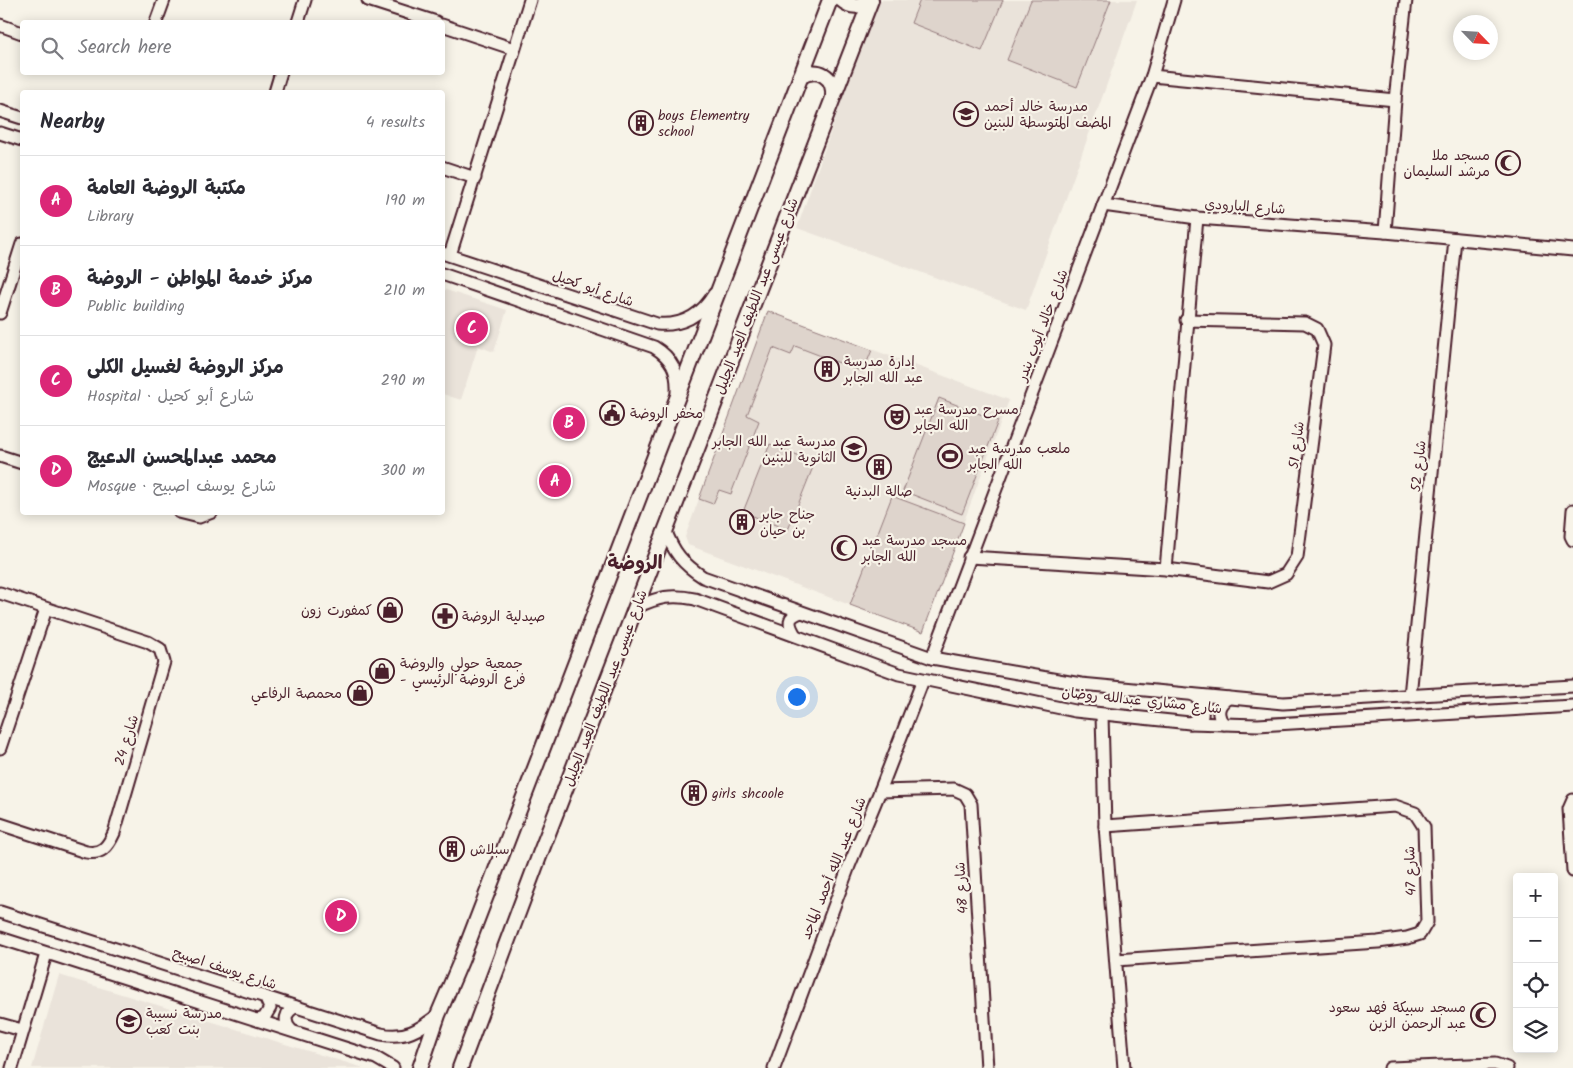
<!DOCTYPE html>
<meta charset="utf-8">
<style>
:root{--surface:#fff;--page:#f2f2f3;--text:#2b2b33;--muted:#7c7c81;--line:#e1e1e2;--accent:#db2777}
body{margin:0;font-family:Kalam,"Playpen Sans Arabic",sans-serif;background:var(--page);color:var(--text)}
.controls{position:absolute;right:15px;bottom:15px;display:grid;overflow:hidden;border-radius:5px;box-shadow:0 2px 12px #0003}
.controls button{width:45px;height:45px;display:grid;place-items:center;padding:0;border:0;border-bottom:1px solid var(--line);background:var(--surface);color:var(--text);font:25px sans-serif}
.compass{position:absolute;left:1453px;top:15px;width:45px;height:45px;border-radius:50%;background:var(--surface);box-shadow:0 2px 12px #0003;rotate:115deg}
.you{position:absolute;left:796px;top:696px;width:18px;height:18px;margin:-12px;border:4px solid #fff;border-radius:50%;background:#1a73e8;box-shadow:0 0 0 8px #1a73e833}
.badge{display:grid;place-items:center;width:32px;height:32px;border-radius:50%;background:var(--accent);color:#fff;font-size:16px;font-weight:700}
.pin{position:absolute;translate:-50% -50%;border:2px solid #fff;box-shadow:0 1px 5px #0006}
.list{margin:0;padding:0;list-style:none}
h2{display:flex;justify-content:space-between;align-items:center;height:65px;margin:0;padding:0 20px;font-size:21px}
h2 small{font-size:16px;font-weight:400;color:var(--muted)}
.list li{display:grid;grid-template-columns:32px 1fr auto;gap:15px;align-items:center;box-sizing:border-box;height:90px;padding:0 20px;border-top:1px solid var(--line)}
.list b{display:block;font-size:19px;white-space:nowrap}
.list p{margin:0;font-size:16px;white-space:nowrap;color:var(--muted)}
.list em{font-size:16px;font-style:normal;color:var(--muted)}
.icon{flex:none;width:28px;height:28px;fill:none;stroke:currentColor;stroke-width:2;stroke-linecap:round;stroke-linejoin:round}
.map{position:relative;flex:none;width:1573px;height:1068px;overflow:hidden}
.search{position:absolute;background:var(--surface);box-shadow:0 2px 12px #0003;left:20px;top:20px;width:425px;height:55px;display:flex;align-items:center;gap:12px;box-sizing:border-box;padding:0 18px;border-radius:5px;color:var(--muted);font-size:19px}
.panel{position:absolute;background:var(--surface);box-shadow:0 2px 12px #0003;left:20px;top:90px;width:425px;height:425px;border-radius:5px}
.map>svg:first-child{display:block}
</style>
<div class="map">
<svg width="1573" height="1068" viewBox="0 0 1573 1068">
<rect width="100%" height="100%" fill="#f7f3e8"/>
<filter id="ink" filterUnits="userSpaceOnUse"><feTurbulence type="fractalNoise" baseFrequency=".02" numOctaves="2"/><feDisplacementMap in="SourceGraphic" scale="10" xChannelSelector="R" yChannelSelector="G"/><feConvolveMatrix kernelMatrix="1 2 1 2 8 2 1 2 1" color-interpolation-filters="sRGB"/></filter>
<g filter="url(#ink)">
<g fill="#eae3da">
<path d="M 877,0 L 1137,0 L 1026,310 L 797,228 Z"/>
<path d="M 443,289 L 507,310 L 494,352 L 478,346 L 461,400 L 443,394 Z"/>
<path d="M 768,311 L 1009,400 L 923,632 L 688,545 L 685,537 Z"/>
<path d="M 59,975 L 364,1068 L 32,1068 Z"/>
</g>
<g fill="#ded4cc" stroke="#947a7c">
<path d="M 920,0 L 1003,0 L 982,51 L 911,23 Z"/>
<path d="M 1031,0 L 1111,0 L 1077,87 L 1007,60 Z"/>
<path d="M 768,311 L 872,350 L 863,372 L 795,346 L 791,355 L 773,348 L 747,415 L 759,421 L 731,494 L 719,490 L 713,504 L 699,499 Z"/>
<path d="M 939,398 L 998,421 L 962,514 L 903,491 Z"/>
<path d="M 770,444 L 815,462 L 788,530 L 743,512 Z"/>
<path d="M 892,496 L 964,523 L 923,632 L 850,605 Z"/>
</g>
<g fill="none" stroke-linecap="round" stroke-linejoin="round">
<defs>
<g id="minor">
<path d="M 368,0 L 436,22"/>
<path d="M 156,22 L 164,0"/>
<path d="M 298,22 L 305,0"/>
<path d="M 0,25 L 22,33"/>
<path d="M 442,25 L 514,49"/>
<path d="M 1152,76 L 1395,100"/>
<path d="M 275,92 L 281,72"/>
<path d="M 0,111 L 22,118"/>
<path d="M 0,133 L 22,140"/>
<path d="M 442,167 L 475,178"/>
<path d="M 1103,205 L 1197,218 L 1385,232 L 1573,250"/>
<path d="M 1385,232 L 1395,100 L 1406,0"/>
<path d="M 442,253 L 657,324 C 681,326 701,316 714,294"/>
<path d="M 450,255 L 530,0"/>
<path d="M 442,274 L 654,347 C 672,358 678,371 677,392"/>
<path d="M 0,313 L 22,244"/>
<path d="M 0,456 L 22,463"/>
<path d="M 1573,510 L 1571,536 L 1573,540"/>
<path d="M 179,512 L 199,517 L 212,512"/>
<path d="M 665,529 C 673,552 683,564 703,577 L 932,658 L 1081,684 L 1283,703 L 1573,686"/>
<path d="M 969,557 L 1166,569 L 1268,582 L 1286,574 L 1297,557 L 1324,345 L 1317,329 L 1305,323 L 1186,320"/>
<path d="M 1166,569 L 1197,218"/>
<path d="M 0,593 L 148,642 L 160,649 L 164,662 L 114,833 C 108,846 102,855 86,852 L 0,824"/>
<path d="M 637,607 C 658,597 672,594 695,599 L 899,674 L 1075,711 L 1190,723 L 1258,725 L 1573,706"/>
<path d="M 795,635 C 788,623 787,617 801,612"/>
<path d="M 932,658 L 1152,76 L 1174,0"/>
<path d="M 1410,696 L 1455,239"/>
<path d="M 1102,715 L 1105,826 L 1124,1068"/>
<path d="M 1190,723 L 1202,716 L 1203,704 L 1199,698 L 1193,695"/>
<path d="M 1224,724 C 1216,715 1217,705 1228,698"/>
<path d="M 0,748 L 46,609"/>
<path d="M 880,791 L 954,789 L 965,794 L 971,804 L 987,1068"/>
<path d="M 1573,800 L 1569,809 L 1573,871"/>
<path d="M 1105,826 L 1395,806 L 1415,813 L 1424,827 L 1427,922 L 1420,934 L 1407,938 L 1378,942 L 1116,960"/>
<path d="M 0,912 L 381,1034 C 405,1039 419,1030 438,1015"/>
<path d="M 0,938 L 376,1058 L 393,1068"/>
<path d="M 258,1020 L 264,1018 L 270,1008 L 265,997"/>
<path d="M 0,1024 L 22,1030"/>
<path d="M 291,1030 C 283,1022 285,1011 296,1007"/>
<path d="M 12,1068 L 46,954"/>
<path d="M 774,1068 L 849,866 L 880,791 L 923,680"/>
<path d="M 1390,1068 L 1495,1064 L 1507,1068"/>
</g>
<g id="major">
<path d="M 842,0 C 851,8 861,7 870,0"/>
<path d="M 800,77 C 817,66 835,76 833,97"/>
<path d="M 420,1068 L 438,1015 L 461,961 L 830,0"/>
<path d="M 460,1068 L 540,854 L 871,0"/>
</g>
</defs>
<use href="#minor" stroke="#4a1f2b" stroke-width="15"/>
<use href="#major" stroke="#4a1f2b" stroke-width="18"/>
<use href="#minor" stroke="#f7f3e8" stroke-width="11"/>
<use href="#major" stroke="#f7f3e8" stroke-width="14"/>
</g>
</g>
<defs>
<symbol id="school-ring" viewBox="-11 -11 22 22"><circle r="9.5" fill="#f7f3e8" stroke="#4a1f2b" stroke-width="1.5"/><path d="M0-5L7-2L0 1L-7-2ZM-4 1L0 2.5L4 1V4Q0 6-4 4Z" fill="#4a1f2b"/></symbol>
<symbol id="building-ring" viewBox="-11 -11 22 22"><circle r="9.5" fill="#f7f3e8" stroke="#4a1f2b" stroke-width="1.5"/><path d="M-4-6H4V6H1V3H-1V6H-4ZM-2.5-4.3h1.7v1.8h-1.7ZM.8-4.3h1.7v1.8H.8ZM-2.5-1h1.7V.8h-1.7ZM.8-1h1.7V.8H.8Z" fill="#4a1f2b"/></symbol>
<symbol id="mosque-ring" viewBox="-11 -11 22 22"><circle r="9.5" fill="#f7f3e8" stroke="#4a1f2b" stroke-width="1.5"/><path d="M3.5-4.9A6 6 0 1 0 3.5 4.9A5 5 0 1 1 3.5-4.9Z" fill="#4a1f2b"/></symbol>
<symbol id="civic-ring" viewBox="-11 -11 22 22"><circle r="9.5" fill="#f7f3e8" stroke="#4a1f2b" stroke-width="1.5"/><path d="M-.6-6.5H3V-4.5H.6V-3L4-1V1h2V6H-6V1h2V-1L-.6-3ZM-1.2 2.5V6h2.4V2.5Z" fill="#4a1f2b"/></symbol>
<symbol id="theatre-ring" viewBox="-11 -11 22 22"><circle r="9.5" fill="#f7f3e8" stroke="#4a1f2b" stroke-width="1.5"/><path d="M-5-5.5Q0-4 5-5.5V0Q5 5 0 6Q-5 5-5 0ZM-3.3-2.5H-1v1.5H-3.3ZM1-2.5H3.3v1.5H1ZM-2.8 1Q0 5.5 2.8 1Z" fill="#4a1f2b"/></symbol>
<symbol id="stadium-ring" viewBox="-11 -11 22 22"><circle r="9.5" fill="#f7f3e8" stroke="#4a1f2b" stroke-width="1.5"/><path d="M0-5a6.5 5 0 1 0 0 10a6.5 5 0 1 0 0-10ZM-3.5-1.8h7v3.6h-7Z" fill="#4a1f2b"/></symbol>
<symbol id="shop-ring" viewBox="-11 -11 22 22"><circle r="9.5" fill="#f7f3e8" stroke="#4a1f2b" stroke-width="1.5"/><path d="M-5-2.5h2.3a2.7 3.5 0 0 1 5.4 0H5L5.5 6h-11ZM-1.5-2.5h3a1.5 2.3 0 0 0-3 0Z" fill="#4a1f2b"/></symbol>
<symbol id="pharmacy-ring" viewBox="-11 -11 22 22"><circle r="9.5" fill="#f7f3e8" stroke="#4a1f2b" stroke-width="1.5"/><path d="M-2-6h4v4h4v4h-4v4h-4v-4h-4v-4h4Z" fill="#4a1f2b"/></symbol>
</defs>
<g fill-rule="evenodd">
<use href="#school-ring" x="952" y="100" width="28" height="28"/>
<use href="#building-ring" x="627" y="109" width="28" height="28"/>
<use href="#mosque-ring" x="1494" y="149" width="28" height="28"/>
<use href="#building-ring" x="813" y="355" width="28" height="28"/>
<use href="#civic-ring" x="598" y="399" width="28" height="28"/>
<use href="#theatre-ring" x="883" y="403" width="28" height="28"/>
<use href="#school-ring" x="840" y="435" width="28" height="28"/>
<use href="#stadium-ring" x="936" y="442" width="28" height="28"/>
<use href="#building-ring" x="865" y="453" width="28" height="28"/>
<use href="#building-ring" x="728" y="508" width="28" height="28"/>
<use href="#mosque-ring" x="830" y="534" width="28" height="28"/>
<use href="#shop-ring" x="376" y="596" width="28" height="28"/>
<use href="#pharmacy-ring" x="431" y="602" width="28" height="28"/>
<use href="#shop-ring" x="368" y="657" width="28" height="28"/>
<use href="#shop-ring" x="346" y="679" width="28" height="28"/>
<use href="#building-ring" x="680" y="779" width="28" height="28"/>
<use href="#building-ring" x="438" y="835" width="28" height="28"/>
<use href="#mosque-ring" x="1469" y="1001" width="28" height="28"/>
<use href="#school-ring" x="115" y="1007" width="28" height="28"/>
</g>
<g text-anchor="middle" stroke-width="4.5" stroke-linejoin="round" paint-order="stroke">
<g font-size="14" fill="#4a1f2b" stroke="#f7f3e8" text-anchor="start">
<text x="984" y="111">مدرسة خالد أحمد<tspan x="984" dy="16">المضف المتوسطة للبنين</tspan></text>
<text x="658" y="120">boys Elementry<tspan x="658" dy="16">school</tspan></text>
<text x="1490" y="160" text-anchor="end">مسجد ملا<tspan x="1490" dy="16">مرشد السليمان</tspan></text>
<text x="844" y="366">إدارة مدرسة<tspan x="844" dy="16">عبد الله الجابر</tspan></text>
<text x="914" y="414">مسرح مدرسة عبد<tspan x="914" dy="16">الله الجابر</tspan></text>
<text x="630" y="418">مخفر الروضة</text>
<text x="836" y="446" text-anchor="end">مدرسة عبد الله الجابر<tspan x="836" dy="16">الثانوية للبنين</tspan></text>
<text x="968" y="453">ملعب مدرسة عبد<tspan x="968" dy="16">الله الجابر</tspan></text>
<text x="879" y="496" text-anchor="middle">صالة البدنية</text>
<text x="760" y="519">جناح جابر<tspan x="760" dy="16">بن حيان</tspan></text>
<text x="862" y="545">مسجد مدرسة عبد<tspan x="862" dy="16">الله الجابر</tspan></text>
<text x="372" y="615" text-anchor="end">كمفورت زون</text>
<text x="462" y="621">صيدلية الروضة</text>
<text x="400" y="668">جمعية حولي والروضة<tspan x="400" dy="16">- فرع الروضة الرئيسي</tspan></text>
<text x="342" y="698" text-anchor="end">محمصة الرفاعي</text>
<text x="712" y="798">girls shcoole</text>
<text x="470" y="854">سبلاش</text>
<text x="1466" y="1012" text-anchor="end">مسجد سبيكة فهد سعود<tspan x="1466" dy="16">عبد الرحمن الزبن</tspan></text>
<text x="146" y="1018">مدرسة نسيبة<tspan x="146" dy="16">بنت كعب</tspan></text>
</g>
<g font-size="14" fill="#4a1f2b" stroke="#f7f3e8">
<text transform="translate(1245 206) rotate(4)" y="5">شارع البارودي</text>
<text transform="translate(593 288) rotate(19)" y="5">شارع أبو كحيل</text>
<text transform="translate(756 296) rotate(-69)" y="5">شارع عيسى عبد اللطيف العبد الجليل</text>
<text transform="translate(1042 325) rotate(-69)" y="5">شارع خالد أيوب بندر</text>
<text transform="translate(1296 445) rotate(-83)" y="5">شارع 51</text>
<text transform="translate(1418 466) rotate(-84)" y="5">شارع 52</text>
<text transform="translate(605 688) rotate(-69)" y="5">شارع عيسى عبد اللطيف العبد الجليل</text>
<text transform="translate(1142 700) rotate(6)" y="5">شارع مشاري عبدالله روضان</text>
<text transform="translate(126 740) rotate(-73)" y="5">شارع 24</text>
<text transform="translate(833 868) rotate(-68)" y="5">شارع عبد الله أحمد الماجد</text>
<text transform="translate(1410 871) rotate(-92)" y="5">شارع 47</text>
<text transform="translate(961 888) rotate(-94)" y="5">شارع 48</text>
<text transform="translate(225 968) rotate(18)" y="5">شارع يوسف اصبيح</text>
</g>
<g font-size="19" font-weight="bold" fill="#4a1f2b" stroke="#f7f3e8">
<text x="635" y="569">الروضة</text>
</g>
</g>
</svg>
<div class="controls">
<button>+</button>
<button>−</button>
<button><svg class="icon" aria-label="locate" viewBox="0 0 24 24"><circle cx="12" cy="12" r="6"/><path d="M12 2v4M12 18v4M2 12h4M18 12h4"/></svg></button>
<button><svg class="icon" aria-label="layers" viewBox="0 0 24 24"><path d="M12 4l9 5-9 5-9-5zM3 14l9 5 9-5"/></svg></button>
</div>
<svg class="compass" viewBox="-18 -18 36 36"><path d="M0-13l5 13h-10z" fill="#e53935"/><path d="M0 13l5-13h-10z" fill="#7c7c81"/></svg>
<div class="you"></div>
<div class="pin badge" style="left:555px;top:481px">A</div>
<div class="pin badge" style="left:569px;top:423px">B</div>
<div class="pin badge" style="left:472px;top:328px">C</div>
<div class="pin badge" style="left:341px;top:916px">D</div>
<div class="search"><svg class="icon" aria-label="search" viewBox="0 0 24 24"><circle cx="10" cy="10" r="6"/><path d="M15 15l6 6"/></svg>Search here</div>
<section class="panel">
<h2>Nearby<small>4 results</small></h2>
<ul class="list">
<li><span class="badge">A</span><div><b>مكتبة الروضة العامة</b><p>Library</p></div><em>190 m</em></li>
<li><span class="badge">B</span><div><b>مركز خدمة المواطن - الروضة</b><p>Public building</p></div><em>210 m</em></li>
<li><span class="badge">C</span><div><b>مركز الروضة لغسيل الكلى</b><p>Hospital · شارع أبو كحيل</p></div><em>290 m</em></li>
<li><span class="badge">D</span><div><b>محمد عبدالمحسن الدعيج</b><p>Mosque · شارع يوسف اصبيح</p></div><em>300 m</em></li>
</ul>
</section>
</div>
